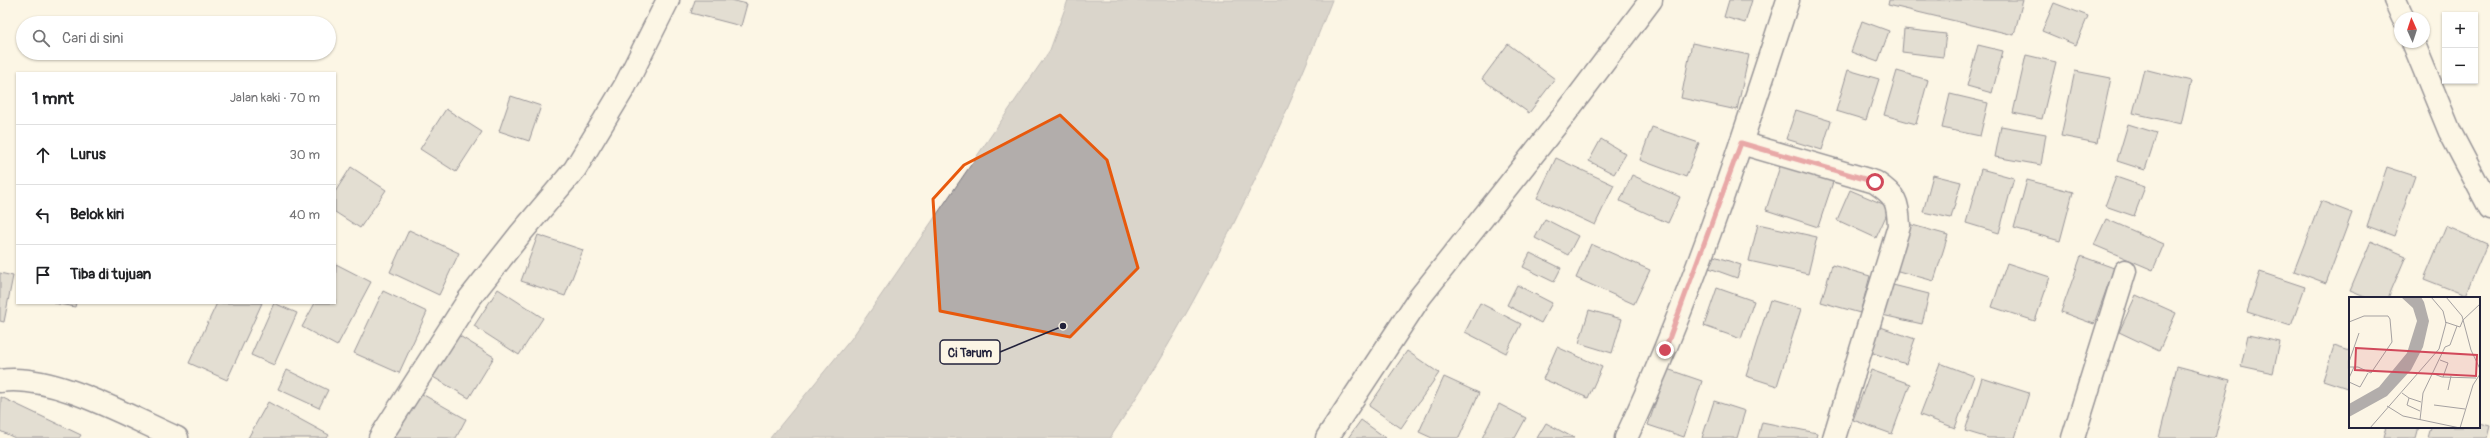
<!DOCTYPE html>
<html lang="id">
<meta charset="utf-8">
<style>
:root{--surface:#fff;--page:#f2f2f2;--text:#202124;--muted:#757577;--line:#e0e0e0}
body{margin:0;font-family:Pangolin,sans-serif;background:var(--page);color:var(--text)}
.controls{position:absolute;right:12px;top:12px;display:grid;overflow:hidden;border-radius:0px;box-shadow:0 1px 3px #0004}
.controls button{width:36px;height:36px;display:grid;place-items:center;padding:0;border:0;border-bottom:1px solid var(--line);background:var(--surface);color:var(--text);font:20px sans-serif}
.compass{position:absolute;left:2394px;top:12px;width:36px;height:36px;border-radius:50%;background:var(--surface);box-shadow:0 1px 3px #0004;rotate:357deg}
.stop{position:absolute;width:12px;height:12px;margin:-9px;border:3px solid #d1495b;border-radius:50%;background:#fff}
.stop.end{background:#d1495b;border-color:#fff;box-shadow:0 1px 4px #0008}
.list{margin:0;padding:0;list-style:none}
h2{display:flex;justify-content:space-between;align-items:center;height:52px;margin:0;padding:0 16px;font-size:17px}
h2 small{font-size:13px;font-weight:400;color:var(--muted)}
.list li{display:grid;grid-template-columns:26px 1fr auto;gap:12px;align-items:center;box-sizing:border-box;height:60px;padding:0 16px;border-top:1px solid var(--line)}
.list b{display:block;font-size:15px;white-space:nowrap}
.list em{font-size:13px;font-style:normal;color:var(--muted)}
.icon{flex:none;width:22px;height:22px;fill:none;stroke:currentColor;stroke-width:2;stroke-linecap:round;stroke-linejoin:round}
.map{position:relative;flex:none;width:2490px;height:438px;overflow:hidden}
.search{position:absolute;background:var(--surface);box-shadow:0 1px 3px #0004;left:16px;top:16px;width:320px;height:44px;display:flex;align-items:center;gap:10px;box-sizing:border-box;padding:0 14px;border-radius:22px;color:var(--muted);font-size:15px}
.panel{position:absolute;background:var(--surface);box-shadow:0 1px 3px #0004;left:16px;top:72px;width:320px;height:232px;border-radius:0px}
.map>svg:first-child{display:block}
</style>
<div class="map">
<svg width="2490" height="438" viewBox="0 0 2490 438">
<rect width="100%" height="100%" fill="#fcf5e5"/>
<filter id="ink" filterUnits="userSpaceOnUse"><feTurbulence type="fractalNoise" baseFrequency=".025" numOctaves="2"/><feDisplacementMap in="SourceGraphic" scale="8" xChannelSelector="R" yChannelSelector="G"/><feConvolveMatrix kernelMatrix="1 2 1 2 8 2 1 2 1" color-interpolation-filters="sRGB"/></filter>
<g filter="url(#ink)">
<path fill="#b2adab" stroke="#78757e" d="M 1068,0 L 1332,0 C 1273,152 1201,302 1110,438 L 770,438 L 851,339 L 1050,50 Z"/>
<g fill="#c6c1bb" stroke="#22223b">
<path d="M 695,0 L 731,0 L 747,4 L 741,26 L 691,13 Z"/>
<path d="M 1729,0 L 1752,0 L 1745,23 L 1724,17 Z"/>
<path d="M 1889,0 L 2023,0 L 2014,35 L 1888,5 Z"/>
<path d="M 2054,3 L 2088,16 L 2076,45 L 2042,31 Z"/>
<path d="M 1862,21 L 1889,31 L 1878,62 L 1851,52 Z"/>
<path d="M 1904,29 L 1946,34 L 1943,57 L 1902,52 Z"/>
<path d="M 1692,43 L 1749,55 L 1737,110 L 1681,98 Z"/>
<path d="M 1508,44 L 1555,79 L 1529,113 L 1482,79 Z"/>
<path d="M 1978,45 L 2003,51 L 1992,93 L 1967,86 Z"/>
<path d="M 2026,55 L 2056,62 L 2042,119 L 2013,113 Z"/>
<path d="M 2144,69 L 2191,81 L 2181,124 L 2133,113 Z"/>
<path d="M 1848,70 L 1879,79 L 1866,120 L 1836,111 Z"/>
<path d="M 1897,71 L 1928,80 L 1916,124 L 1884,115 Z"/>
<path d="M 2075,71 L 2111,78 L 2097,143 L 2061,136 Z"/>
<path d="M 1950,94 L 1988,103 L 1980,136 L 1942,128 Z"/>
<path d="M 511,96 L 541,106 L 529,141 L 499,131 Z"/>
<path d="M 446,109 L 482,132 L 456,172 L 420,149 Z"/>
<path d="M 1796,110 L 1831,121 L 1822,150 L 1786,139 Z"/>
<path d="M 2128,124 L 2157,133 L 2145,170 L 2117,161 Z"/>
<path d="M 2001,126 L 2046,134 L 2041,165 L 1995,157 Z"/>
<path d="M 1652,127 L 1699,143 L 1686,177 L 1640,160 Z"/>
<path d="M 1601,139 L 1626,154 L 1614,174 L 1589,161 Z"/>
<path d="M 1556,158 L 1614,185 L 1595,225 L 1537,198 Z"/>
<path d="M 1782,160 L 1835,176 L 1818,227 L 1766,210 Z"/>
<path d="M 351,167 L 386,190 L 360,228 L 335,212 L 335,192 Z"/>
<path d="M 2387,167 L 2415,176 L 2394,236 L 2367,226 Z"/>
<path d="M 1981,169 L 2014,178 L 1999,233 L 1966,223 Z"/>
<path d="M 1632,175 L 1680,197 L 1668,223 L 1620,201 Z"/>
<path d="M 1933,175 L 1961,182 L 1951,218 L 1923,212 Z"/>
<path d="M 2116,177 L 2145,187 L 2134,216 L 2105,206 Z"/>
<path d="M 2027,180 L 2073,192 L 2060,241 L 2014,228 Z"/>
<path d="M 1850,190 L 1890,207 L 1876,238 L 1837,220 Z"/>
<path d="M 2321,201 L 2352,213 L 2326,283 L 2294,271 Z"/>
<path d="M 1545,219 L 1578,236 L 1568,255 L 1535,238 Z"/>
<path d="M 2106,219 L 2164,244 L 2153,270 L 2094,245 Z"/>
<path d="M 1905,223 L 1948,235 L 1934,281 L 1891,269 Z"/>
<path d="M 1758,224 L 1817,237 L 1808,274 L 1749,261 Z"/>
<path d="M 2446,226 L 2487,244 L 2465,295 L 2424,279 Z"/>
<path d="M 409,230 L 459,253 L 439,295 L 390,272 Z"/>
<path d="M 538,235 L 583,250 L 565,296 L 521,281 Z"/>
<path d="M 2371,241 L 2406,256 L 2388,298 L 2367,298 L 2350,291 Z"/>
<path d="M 1591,244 L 1650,270 L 1634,304 L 1576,278 Z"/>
<path d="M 1530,253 L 1561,268 L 1554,282 L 1523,267 Z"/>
<path d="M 1705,253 L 1741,265 L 1737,278 L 1701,265 Z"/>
<path d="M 2081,256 L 2114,268 L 2094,324 L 2061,312 Z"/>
<path d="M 2007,263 L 2050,277 L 2035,321 L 1992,307 Z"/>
<path d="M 336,264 L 371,282 L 337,346 L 302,327 L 315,303 L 335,303 Z"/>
<path d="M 1832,265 L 1870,276 L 1860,313 L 1821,302 Z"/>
<path d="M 2260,272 L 2305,287 L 2291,326 L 2247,312 Z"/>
<path d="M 0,273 L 13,276 L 4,322 L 0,321 Z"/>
<path d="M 1889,284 L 1929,294 L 1922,324 L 1882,315 Z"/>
<path d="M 1517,285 L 1552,303 L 1541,323 L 1507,305 Z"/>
<path d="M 1717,288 L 1754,301 L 1741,339 L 1704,326 Z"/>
<path d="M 498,289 L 543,318 L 519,355 L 474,326 Z"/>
<path d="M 383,291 L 427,312 L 399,373 L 354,353 Z"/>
<path d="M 2136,295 L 2176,313 L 2159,351 L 2119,332 Z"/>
<path d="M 1770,300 L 1801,309 L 1777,386 L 1746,376 Z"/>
<path d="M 54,303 L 76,303 L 75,307 Z"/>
<path d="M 217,303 L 262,303 L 227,380 L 189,363 Z"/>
<path d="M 274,303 L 297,313 L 274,365 L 251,355 Z"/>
<path d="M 1480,303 L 1521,324 L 1506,353 L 1465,332 Z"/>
<path d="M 1589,310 L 1622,319 L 1612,353 L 1579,343 Z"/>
<path d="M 1875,325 L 1915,339 L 1906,364 L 1867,351 Z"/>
<path d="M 458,335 L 494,357 L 469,398 L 433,377 Z"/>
<path d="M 2248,335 L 2280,342 L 2273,373 L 2241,366 Z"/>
<path d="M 2334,346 L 2350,351 L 2350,389 L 2323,380 Z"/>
<path d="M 1557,347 L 1602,367 L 1588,398 L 1543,379 Z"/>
<path d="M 1407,351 L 1439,373 L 1401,428 L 1369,406 Z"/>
<path d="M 1940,363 L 1974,376 L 1955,428 L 1920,415 Z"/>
<path d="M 2177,366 L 2230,380 L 2215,438 L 2159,438 Z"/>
<path d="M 1667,369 L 1702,381 L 1684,437 L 1648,425 Z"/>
<path d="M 287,370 L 328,390 L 319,408 L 278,389 Z"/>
<path d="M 1871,370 L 1910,384 L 1892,434 L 1853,420 Z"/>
<path d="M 1444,377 L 1479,393 L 1459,438 L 1432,438 L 1419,432 Z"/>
<path d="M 1982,378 L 2029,393 L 2015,438 L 1988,438 L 1965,431 Z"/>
<path d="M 415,390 L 466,419 L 456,438 L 388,438 Z"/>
<path d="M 1,397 L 81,435 L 79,438 L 15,438 L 0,431 Z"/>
<path d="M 1714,401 L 1745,411 L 1737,438 L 1702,438 Z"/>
<path d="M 268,402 L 329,435 L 327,438 L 248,438 Z"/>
<path d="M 1499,404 L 1526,418 L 1515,438 L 1482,438 Z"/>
<path d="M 1361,420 L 1386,438 L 1348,438 Z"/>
<path d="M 1762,422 L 1817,433 L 1816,438 L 1758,438 Z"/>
<path d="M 1546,423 L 1574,438 L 1537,438 Z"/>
<path d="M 2479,423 L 2490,426 L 2487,438 L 2428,438 L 2431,427 L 2479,427 Z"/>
<path d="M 2386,427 L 2419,427 L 2416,438 L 2383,438 Z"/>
</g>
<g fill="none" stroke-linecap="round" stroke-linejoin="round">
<defs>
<g id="minor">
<path d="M 2395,0 L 2403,18"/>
<path d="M 2413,42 L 2450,132 L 2490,208"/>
<path d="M 1741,143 L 1875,182 C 1896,196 1898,201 1899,226 L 1834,438"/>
<path d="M 0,381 C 53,373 127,416 177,438"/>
<path d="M 380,438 L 469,299 L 521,233 L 575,169 L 625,86 L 668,0"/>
<path d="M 1327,438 L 1420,297 L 1565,114 L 1651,0"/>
<path d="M 1626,438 C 1692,297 1740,148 1788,0"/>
<path d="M 2073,438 L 2125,271"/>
</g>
</defs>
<use href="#minor" stroke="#22223b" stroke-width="25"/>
<use href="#minor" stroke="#fcf5e5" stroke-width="22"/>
</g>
</g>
<g fill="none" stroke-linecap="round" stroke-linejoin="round" filter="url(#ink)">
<path stroke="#d1495b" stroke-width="5" d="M 1665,350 L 1741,143 L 1875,182"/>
</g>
<path d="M0 0H2490V438H0ZM 1060,115 L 1107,160 L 1138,268 L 1070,337 L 940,311 L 933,199 L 964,165 Z" fill="#fcf5e5" fill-opacity=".55" fill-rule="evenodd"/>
<path fill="none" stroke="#e8590c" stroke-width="3" stroke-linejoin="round" d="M 1060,115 L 1107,160 L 1138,268 L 1070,337 L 940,311 L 933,199 L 964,165 Z"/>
<g transform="translate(2349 297)">
<rect width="131" height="131" fill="#fcf5e5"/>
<path d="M 52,0 L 72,0 L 75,5 L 80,24 L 74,50 L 62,73 L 38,99 L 0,120 L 0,107 L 30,90 L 58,56 L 68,24 L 64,11 Z" fill="#b2adab"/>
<path fill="none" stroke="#a5a1a1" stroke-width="1" d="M 97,0 L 113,19 L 122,53 L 131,72M 0,25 L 15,19 L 39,19 L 41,22 L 43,45 L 22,76 L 9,70 L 0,70M 96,25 L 108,29M 91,63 L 99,66 L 94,80M 0,65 L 10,36M 85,77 L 93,80 L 127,81M 0,81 L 5,70M 0,85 L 11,90 L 19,76M 99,93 L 102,79M 53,96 L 60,101 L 58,108 L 71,114M 60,101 L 72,105M 85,108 L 116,112M 38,109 L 54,119 L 111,131M 71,123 L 74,96 L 96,50 L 101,48 L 108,29 L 111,30 L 114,23 L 131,7M 21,131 L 90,52 L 97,26 L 94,14 L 82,0M 111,131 L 124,88 L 131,77"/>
<path fill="#d1495b" fill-opacity="0.15" stroke="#d1495b" stroke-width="2" d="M 7,51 L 128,58 L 127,79 L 6,73 Z"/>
<rect width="131" height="131" fill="none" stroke="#22223b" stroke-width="2"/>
</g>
<path fill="none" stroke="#22223b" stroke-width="1.5" d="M1063 326L1000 352"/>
<circle fill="#22223b" stroke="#fcf5e5" stroke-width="1.5" cx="1063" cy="326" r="4"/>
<rect fill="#fcf5e5" stroke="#22223b" stroke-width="1.5" x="940" y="340" width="60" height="24" rx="4"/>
<g font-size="12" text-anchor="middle" font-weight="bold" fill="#22223b">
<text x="970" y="357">Ci Tarum</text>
</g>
</svg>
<div class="controls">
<button>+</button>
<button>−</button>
</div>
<svg class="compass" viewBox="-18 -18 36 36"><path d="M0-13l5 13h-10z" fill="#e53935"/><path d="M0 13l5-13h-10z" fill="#757577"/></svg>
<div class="stop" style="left:1875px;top:182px"></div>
<div class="stop end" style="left:1665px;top:350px"></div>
<div class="search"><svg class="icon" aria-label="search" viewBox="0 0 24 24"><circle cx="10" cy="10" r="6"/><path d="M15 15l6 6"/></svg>Cari di sini</div>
<section class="panel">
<h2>1 mnt<small>Jalan kaki · 70 m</small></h2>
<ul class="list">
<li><svg class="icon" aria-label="ahead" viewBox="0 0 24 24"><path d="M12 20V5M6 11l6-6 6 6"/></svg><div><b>Lurus</b></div><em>30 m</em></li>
<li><svg class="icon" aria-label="left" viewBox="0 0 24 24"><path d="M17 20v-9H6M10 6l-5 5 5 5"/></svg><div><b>Belok kiri</b></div><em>40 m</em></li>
<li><svg class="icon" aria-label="arrive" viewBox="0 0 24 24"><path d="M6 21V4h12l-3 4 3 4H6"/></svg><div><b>Tiba di tujuan</b></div></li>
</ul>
</section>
</div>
